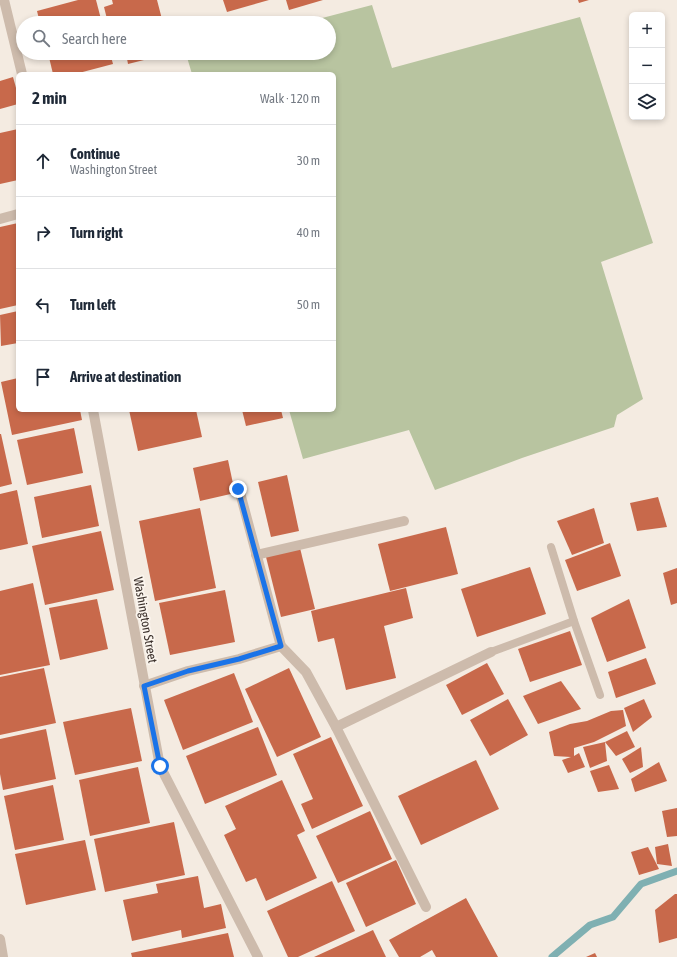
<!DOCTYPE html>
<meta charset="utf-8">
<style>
:root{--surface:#fff;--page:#f2f2f3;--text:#1f2937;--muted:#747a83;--line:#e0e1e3}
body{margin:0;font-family:"Asap Condensed",sans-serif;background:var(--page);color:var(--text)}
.controls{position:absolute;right:12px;top:12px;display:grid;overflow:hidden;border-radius:6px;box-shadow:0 2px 6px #0003}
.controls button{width:36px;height:36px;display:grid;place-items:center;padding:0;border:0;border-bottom:1px solid var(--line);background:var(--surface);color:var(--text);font:20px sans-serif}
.stop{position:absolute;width:12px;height:12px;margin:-9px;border:3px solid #1a73e8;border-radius:50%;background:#fff}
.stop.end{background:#1a73e8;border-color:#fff;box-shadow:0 1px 4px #0008}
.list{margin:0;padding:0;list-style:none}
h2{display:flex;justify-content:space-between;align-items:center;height:52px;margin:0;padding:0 16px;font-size:17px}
h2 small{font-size:13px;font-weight:400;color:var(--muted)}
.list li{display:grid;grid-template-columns:26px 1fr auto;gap:12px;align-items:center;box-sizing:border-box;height:72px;padding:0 16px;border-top:1px solid var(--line)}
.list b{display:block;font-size:15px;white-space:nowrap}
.list p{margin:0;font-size:13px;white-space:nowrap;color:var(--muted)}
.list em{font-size:13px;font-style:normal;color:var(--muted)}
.icon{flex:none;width:22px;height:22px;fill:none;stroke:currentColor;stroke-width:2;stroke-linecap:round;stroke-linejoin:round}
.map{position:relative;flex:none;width:677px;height:957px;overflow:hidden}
.search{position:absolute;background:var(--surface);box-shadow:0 2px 6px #0003;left:16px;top:16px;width:320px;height:44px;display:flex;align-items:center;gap:10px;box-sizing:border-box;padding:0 14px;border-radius:22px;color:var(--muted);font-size:15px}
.panel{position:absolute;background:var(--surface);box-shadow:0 2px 6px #0003;left:16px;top:72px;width:320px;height:340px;border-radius:6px}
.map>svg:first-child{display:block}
</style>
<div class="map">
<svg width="677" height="957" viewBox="0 0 677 957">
<rect width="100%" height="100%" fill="#f4ebe1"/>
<path fill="#b8c4a0" d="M 372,5 L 392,68 L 580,17 L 653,243 L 601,262 L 643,399 L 617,415 L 614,427 L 522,458 L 435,490 L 409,430 L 303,459 L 289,410 L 334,410 L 334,74 L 192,74 L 186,54 L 329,53 L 329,23 L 303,23 Z"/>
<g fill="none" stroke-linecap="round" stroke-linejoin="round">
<path stroke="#7fb0b2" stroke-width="7" d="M 552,957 L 590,925 L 613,917 L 641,884 L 677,871"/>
</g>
<g fill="#c8694b">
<path d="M 78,0 L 96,0 L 102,23 L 40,23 L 37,11 Z"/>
<path d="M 112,0 L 157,0 L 163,23 L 108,23 L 104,7 L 113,4 Z"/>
<path d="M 223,0 L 269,0 L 227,12 Z"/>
<path d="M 286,0 L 323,0 L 289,10 Z"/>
<path d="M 578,0 L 589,0 L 579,3 Z"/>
<path d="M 48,53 L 110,53 L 113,64 L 75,74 L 53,74 Z"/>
<path d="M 126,53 L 168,53 L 168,54 L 128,64 Z"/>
<path d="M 13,77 L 18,95 L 18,104 L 0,109 L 0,81 Z"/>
<path d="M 18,129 L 18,180 L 0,184 L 0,133 Z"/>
<path d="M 18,223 L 18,305 L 0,309 L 0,227 Z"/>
<path d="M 18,311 L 18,343 L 1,346 L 0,315 Z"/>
<path d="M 18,378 L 18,410 L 80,410 L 82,420 L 12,435 L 1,382 Z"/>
<path d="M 129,410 L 196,410 L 202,437 L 138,451 Z"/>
<path d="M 242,410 L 281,410 L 283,418 L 246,426 Z"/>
<path d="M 74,428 L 83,473 L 27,485 L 17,440 Z"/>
<path d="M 0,434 L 1,434 L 12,484 L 0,487 Z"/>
<path d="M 228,460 L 235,493 L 200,501 L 193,468 Z"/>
<path d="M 287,475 L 299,531 L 271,537 L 258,482 Z"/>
<path d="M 91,485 L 99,526 L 42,538 L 34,497 Z"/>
<path d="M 17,490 L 28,544 L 0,550 L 0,494 Z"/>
<path d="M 658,497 L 667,527 L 637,531 L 630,503 Z"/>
<path d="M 200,508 L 216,588 L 155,601 L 139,521 Z"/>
<path d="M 594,508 L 604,543 L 572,555 L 557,521 Z"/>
<path d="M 446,527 L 458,574 L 390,591 L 378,544 Z"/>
<path d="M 101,531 L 114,590 L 45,605 L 32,546 Z"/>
<path d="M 610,543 L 621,576 L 577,591 L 565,560 Z"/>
<path d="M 300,548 L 315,609 L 281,617 L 266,557 Z"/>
<path d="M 530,567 L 546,614 L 477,637 L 461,589 Z"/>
<path d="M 677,568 L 677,603 L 671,605 L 663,573 Z"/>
<path d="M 33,583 L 50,665 L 0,675 L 0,591 Z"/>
<path d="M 406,588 L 413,618 L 384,626 L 396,678 L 346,690 L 334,638 L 318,642 L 311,611 Z"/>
<path d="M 225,590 L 235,642 L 170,655 L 159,603 Z"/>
<path d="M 97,599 L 108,649 L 60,660 L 49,608 Z"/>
<path d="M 629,599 L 646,648 L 607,662 L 591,618 Z"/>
<path d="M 570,631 L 582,665 L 530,682 L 518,649 Z"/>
<path d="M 646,658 L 656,684 L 616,698 L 608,672 Z"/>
<path d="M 487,663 L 504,694 L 462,715 L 446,685 Z"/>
<path d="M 44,668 L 56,723 L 0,735 L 0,677 Z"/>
<path d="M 289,668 L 321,737 L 277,757 L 245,689 Z"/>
<path d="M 234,673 L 253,722 L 183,750 L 164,700 Z"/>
<path d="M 561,681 L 581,709 L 538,724 L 523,696 Z"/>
<path d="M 508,699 L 528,735 L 490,756 L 470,720 Z"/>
<path d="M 644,699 L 652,717 L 633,732 L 624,708 Z"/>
<path d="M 131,708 L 142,761 L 75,775 L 63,722 Z"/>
<path d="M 623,710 L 626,726 L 594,742 L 574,748 L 574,756 L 579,753 L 585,767 L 568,773 L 562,760 L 571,757 L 554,756 L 549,732 L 570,724 L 587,721 L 611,711 Z"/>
<path d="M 258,727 L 277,775 L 205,804 L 186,756 Z"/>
<path d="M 46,729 L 56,779 L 3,790 L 0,774 L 0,739 Z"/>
<path d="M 627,731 L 635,747 L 616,756 L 605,742 L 607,761 L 590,768 L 583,747 L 605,742 Z"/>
<path d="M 331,737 L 363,806 L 312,829 L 301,804 L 313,799 L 293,754 Z"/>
<path d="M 641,747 L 643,767 L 630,773 L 622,759 Z"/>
<path d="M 476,760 L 499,809 L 421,845 L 398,796 Z"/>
<path d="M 659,762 L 667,781 L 635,792 L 631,779 Z"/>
<path d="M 609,765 L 619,789 L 598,792 L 590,771 Z"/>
<path d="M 138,767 L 150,823 L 90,836 L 79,780 Z"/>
<path d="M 282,780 L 305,831 L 297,835 L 317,878 L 266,901 L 256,878 L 246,882 L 224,835 L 236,829 L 225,806 Z"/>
<path d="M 53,785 L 64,840 L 15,850 L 4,796 Z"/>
<path d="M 677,808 L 677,836 L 667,837 L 662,811 Z"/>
<path d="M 370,811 L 392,859 L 338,883 L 316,836 Z"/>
<path d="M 174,822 L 185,875 L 105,892 L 94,839 Z"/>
<path d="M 85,840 L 96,890 L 26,905 L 15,854 Z"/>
<path d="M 668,844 L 672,866 L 657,864 L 655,847 Z"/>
<path d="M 648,847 L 659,869 L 639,875 L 631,852 Z"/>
<path d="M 396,860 L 416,904 L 366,927 L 346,883 Z"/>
<path d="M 198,876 L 204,908 L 221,904 L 226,928 L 182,938 L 181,930 L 132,941 L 123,900 L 158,893 L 156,884 Z"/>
<path d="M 332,881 L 355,931 L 298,957 L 288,957 L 267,911 Z"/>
<path d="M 675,894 L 677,894 L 677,938 L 659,943 L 655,910 Z"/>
<path d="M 466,898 L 498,957 L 436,957 L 432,950 L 420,957 L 399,957 L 389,940 Z"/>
<path d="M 373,930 L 386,957 L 314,957 Z"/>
<path d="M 228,933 L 234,957 L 132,957 L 131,953 Z"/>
<path d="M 595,953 L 597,957 L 586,957 Z"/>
</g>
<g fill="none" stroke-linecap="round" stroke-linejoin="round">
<g stroke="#cdbbac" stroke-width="8">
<path d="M 551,547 L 574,621 L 600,695"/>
<path d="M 491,652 L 574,621"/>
</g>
<g stroke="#cdbbac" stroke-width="10">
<path d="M 4,0 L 22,74"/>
<path d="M 0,219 L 18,214"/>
<path d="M 93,410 L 160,766 L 258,957"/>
<path d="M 239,489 L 281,646 L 306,672 L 336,727 L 426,907"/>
<path d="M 256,555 L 404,521"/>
<path d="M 144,686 L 188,671 L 239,659 L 281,646"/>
<path d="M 336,727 L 491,652"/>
<path d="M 0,939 L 3,957"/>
</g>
</g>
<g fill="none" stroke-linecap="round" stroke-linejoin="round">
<path stroke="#1a73e8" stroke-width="5" d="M 160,766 L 144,686 L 188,671 L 239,659 L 281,646 L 238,489"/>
</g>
<g text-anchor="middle" stroke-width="3.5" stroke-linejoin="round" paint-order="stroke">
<g font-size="13" fill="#3b302b" stroke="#fbf5ee">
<text transform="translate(146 620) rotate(80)" y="5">Washington Street</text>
</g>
</g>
</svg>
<div class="controls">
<button>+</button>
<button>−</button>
<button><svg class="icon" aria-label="layers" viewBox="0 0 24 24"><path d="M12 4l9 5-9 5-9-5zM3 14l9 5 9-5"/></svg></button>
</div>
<div class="stop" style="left:160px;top:766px"></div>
<div class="stop end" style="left:238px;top:489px"></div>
<div class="search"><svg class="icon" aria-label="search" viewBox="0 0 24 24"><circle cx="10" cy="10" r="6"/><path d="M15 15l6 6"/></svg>Search here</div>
<section class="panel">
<h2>2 min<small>Walk · 120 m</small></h2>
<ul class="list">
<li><svg class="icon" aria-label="ahead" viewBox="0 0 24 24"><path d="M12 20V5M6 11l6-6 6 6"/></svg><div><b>Continue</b><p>Washington Street</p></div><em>30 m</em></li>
<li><svg class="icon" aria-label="right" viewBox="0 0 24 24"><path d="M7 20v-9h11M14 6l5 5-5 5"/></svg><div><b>Turn right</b></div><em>40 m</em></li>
<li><svg class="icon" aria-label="left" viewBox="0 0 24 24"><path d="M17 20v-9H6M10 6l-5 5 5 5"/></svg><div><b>Turn left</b></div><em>50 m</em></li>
<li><svg class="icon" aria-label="arrive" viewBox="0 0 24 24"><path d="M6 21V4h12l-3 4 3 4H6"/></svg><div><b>Arrive at destination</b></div></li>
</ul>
</section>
</div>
